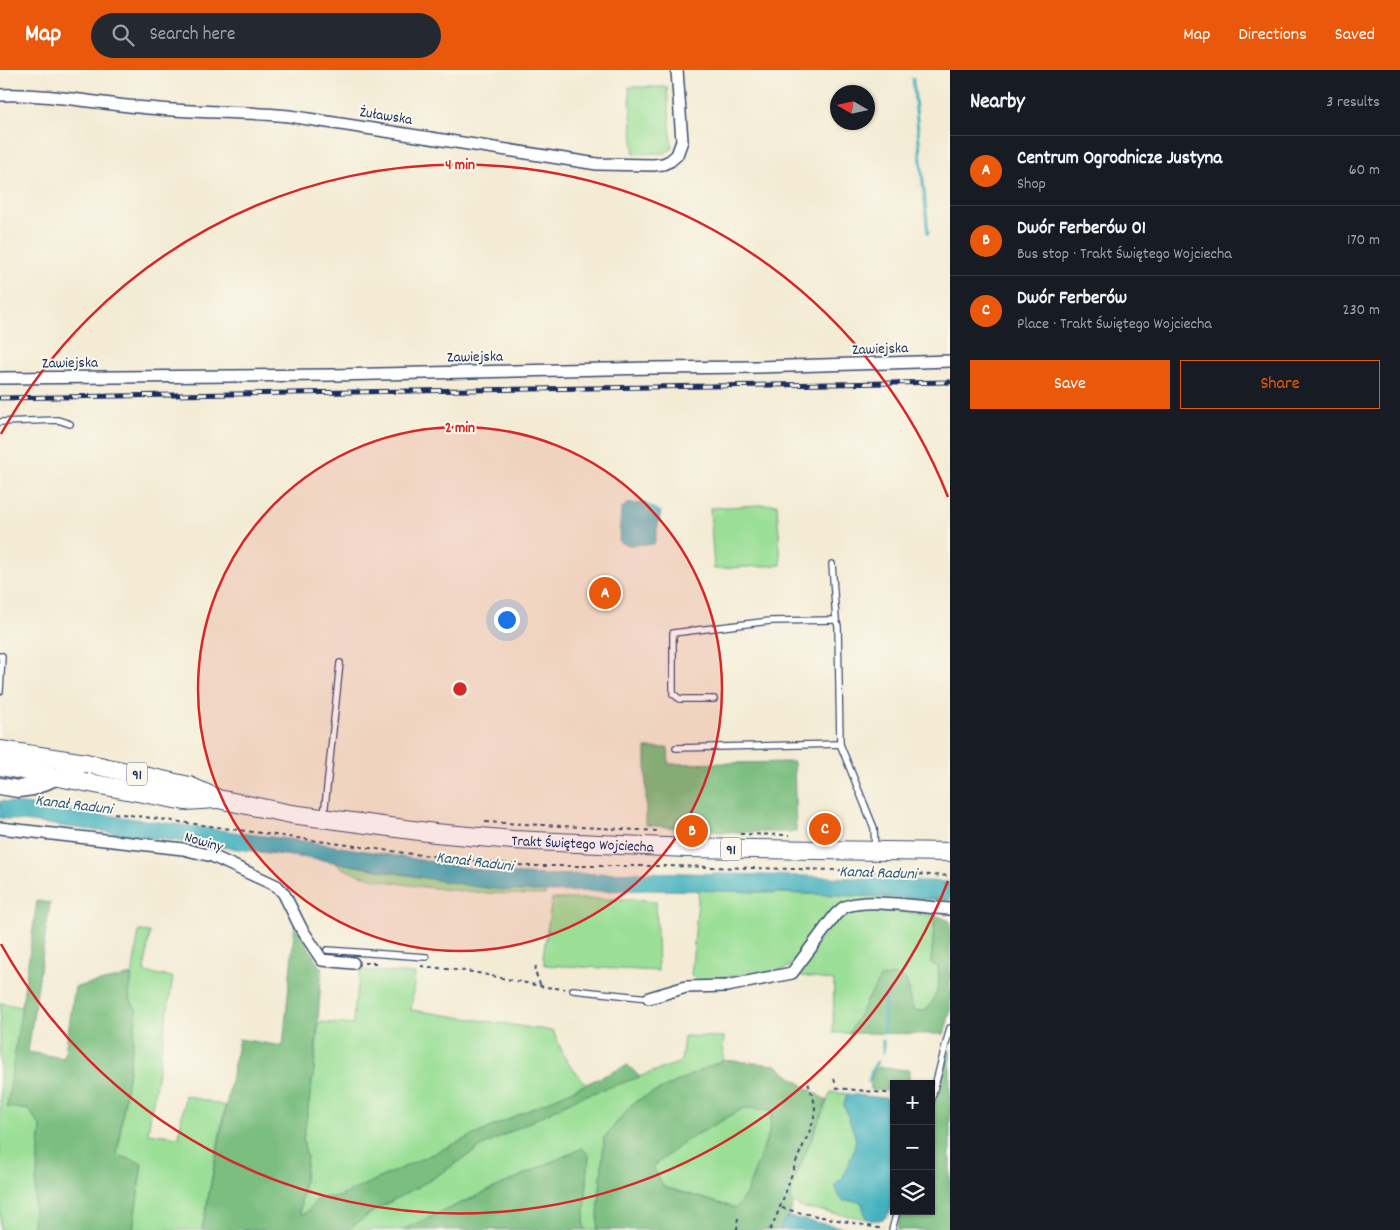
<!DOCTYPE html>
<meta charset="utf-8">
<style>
:root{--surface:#171b24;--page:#242831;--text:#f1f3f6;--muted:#9ea1a6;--line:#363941;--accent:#ea580c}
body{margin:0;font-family:Dekko,sans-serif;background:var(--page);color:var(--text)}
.controls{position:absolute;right:15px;bottom:15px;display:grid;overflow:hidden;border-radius:0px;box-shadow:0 1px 4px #0004}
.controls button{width:45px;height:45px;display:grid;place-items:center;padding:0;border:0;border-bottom:1px solid var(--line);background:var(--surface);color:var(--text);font:25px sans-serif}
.compass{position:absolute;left:830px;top:15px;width:45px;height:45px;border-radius:50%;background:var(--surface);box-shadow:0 1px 4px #0004;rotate:279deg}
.you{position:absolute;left:506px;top:549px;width:18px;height:18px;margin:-12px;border:4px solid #fff;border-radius:50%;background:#1a73e8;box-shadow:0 0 0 8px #1a73e833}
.badge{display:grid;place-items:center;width:32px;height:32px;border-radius:50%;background:var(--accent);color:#fff;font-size:16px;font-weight:700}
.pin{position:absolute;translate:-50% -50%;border:2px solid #fff;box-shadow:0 1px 5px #0006}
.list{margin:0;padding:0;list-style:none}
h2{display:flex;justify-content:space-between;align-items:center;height:65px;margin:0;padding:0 20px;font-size:21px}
h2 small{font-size:16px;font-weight:400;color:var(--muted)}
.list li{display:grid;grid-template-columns:32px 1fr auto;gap:15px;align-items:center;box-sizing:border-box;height:70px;padding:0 20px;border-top:1px solid var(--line)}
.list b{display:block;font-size:19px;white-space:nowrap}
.list p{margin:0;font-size:16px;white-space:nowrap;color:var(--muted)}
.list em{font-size:16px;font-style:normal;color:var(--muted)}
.actions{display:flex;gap:10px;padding:15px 20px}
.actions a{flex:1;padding:11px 0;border:1px solid var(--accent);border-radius:0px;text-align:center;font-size:18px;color:var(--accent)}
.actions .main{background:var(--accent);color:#fff}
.icon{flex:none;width:28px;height:28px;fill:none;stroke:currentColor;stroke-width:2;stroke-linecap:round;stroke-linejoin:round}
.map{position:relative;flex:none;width:950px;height:1160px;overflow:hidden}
header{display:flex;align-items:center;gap:30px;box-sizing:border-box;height:70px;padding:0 25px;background:var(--accent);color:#fff}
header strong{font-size:24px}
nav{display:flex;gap:28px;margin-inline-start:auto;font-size:18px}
.search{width:350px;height:45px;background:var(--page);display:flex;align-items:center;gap:12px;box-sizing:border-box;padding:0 18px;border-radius:28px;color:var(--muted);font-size:19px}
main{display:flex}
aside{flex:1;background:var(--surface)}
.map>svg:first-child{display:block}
</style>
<header>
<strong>Map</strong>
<div class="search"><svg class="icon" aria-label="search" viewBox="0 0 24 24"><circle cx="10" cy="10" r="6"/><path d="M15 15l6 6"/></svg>Search here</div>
<nav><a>Map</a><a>Directions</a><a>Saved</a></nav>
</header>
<main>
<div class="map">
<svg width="950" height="1160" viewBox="0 0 950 1160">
<rect width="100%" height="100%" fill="#fbf7ec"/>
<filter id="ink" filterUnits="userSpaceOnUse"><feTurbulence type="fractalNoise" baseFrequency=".02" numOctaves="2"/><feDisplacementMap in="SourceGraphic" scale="10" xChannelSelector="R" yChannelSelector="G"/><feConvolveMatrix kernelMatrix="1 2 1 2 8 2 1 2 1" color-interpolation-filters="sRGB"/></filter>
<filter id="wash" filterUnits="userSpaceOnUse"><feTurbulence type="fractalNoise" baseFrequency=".0096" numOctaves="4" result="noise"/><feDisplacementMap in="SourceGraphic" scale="20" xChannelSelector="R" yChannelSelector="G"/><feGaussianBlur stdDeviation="1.12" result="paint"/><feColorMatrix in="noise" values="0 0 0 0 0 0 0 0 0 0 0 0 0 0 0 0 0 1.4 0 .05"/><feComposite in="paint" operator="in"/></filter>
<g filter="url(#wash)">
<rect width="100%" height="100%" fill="#f3ebd4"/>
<g fill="#9bdf97" stroke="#5b877a">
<path d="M 629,17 L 667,17 L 672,78 L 666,83 L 634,84 Z"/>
<path d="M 777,434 L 781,495 L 714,499 L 710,438 Z"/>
<path d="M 334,792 C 405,805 474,818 546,822 L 545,825 C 505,825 361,818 334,792 Z"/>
<path d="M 699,820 L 950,830 L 950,835 L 841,833 L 830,842 L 795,894 L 780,901 L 698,910 L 691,906 Z"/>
<path d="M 552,829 L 632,829 L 656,831 L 658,901 L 545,895 L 543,886 Z"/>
<path d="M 854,838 L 866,838 L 935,845 L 931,893 L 938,896 C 940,915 938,924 927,940 L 915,941 L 909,932 L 910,920 L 867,930 L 849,963 L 833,963 L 834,911 L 796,905 C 812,883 828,850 854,838 Z"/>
<path d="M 139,861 L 150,862 L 144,902 L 173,907 L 148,1063 L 179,1067 L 185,1025 L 225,1036 L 202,1160 L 133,1160 L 142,1093 L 117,1085 L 137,942 L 129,926 Z"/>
<path d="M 361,900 L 415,904 L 411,940 L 553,961 L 567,992 L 586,1014 L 338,1127 L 318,1128 L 306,1143 L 302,1145 L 300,1141 L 307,1087 L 303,1071 L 314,999 L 319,952 L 353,955 L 354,937 Z"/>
<path d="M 0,933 L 22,937 L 8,1037 L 29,1040 L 41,1057 L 32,1160 L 0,1160 Z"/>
<path d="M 684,966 L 724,967 L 723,990 L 634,1032 L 604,1068 L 597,1160 L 585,1160 L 584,1154 L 589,1085 L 582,1078 L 402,1160 L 347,1160 L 377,1139 L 432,1109 L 481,1077 L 504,1065 L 578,1028 L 681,992 Z"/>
<path d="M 831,1022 L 847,1024 L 844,1035 L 856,1069 L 853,1083 L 843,1107 L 843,1131 L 855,1131 L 862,1133 L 866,1149 L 799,1137 L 791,1131 L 791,1118 Z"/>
<path d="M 744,1038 L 772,1040 L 770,1060 L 746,1124 L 736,1138 L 664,1117 L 653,1097 L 684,1072 Z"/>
</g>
<g fill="#7cbe80" stroke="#4c766f" fill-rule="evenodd">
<path d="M 646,678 L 668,678 L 669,694 L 794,692 L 796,762 L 721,762 L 646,755 Z"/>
<path d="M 37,831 L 50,833 L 28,982 L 64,988 L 75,917 L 132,905 L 129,926 L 137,942 L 117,1085 L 142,1093 L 133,1160 L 32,1160 L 41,1057 L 29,1040 L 7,1037 Z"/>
<path d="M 935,845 L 950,851 L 950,942 L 944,964 L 849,963 L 880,908 L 893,905 L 906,910 C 910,921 909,931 914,941 L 927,939 C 938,924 940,915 938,897 L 931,893 Z"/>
<path d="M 295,853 L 319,896 L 322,898 L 314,999 L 303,1071 L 307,1087 L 300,1141 L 302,1145 L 306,1143 L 318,1128 L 338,1127 L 628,995 L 640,1007 L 578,1028 L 504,1065 L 481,1077 L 432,1109 L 377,1139 L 347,1160 L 202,1160 L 239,969 L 283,976 Z"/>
<path d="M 950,979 L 950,1160 L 897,1160 L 901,1141 L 931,1141 L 931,1043 Z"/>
<path d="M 723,990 L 776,995 L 791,1007 L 827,1031 L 791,1118 L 791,1131 L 793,1133 L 789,1147 L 784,1150 L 780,1160 L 597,1160 L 604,1068 L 634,1032 ZM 744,1038 L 772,1040 L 770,1060 L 746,1124 L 736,1138 L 664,1117 L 653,1097 L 684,1072 Z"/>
<path d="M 877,997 L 909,1000 L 909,1014 L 894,1014 L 894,1021 L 870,1020 L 873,1002 Z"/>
<path d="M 582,1078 L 589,1085 L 584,1154 L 585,1160 L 402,1160 Z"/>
</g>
<g fill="#42b1bd" stroke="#2e708e">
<path d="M 645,433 L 661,442 L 654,474 L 629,475 L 619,472 L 621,439 L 627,434 Z"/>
<path d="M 0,731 L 317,773 L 499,803 L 548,805 L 643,802 L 805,806 L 950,812 L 950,829 L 738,821 L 645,820 L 546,822 L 504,820 L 471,816 L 322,790 L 0,748 Z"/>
<path d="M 847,1024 L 894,1029 L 894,1132 C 889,1148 883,1153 866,1149 L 862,1133 L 855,1131 L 843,1131 L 838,1125 L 835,1115 L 843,1107 L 853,1083 L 856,1069 L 844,1035 Z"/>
<path d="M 789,1147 L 856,1160 L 780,1160 L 784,1150 Z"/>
</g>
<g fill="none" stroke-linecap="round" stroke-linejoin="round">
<g stroke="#42b1bd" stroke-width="3">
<path d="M 913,9 L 928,163"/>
<path d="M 884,963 L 884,937 L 886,924"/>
<path d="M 883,983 L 883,971"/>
<path d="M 869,1012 L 872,1000 L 877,992"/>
</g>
</g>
</g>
<g filter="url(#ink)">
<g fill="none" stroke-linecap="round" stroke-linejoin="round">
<defs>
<g id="service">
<path d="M 0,352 L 58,350 L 70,354"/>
<path d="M 832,494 L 836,550 L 838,556 L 840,674"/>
<path d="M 0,586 L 2,586 L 0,621"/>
<path d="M 714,629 L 680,629 L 673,624 L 673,563 L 770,551 L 836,550"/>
<path d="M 676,678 L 840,674 L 874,758 L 875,779"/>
<path d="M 324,746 L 340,593"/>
<path d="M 327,880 L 426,887"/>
<path d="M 573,920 L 649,928"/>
<path d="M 931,1031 L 950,958"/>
<path d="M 892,1160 L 897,1141"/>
</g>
<g id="minor">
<path d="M 0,25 C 50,23 99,34 148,38 C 195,43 242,41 289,46 L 597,94 L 653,95 L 663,94 L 670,91 L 677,85 L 682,71 L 677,0"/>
<path d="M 0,308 L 333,305 L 654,298 L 758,297 L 950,291"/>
<path d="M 0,758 L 183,779 L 212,786 L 277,816 L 284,824 L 301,858 L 322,890 L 353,893"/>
<path d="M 649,928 L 686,917 L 727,916 L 792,903 L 836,844 C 839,842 842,838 845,837 C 867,827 924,838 950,839"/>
</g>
<path id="secondary" d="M 0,716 L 18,719 L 33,717 L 86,693"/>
<g id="primary">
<path id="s1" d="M 0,680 L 86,693 L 189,716 L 218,729 L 291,744 L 435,763 L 513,770 L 687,778 L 950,782"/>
<path d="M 0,696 L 185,731 L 216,729"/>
</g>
</defs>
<use href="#service" stroke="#3b4b70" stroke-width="8"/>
<use href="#minor" stroke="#3b4b70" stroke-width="14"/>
<use href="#secondary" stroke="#3b4b70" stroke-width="19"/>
<use href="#primary" stroke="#3b4b70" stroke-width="20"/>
<g stroke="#3b4b70" stroke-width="2" stroke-dasharray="4 4" stroke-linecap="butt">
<path d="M 35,732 L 413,784 L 529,796 L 669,796 L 836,800 L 950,806"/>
<path d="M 485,752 L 658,761"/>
<path d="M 740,764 L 790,765"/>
<path d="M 364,893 L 379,893"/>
<path d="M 421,896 L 473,902 L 545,917 L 565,919"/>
<path d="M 536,896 L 535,902 L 541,916"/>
<path d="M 834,1009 L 837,1018 L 894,1024"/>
<path d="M 782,1138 L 797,1142 L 884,1159"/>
<path d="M 737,1160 L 738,1147"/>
<path d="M 770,1160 C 781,1138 787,1117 795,1095 C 801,1077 814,1058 815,1040 C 815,1029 810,1019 807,1010"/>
</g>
<use href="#service" stroke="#fff" stroke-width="5.5"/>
<use href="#minor" stroke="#fff" stroke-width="11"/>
<use href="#secondary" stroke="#fff" stroke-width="16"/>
<use href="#primary" stroke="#fff" stroke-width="18"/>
<defs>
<path id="rail" d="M 0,328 L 950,312"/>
</defs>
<use href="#rail" stroke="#1b2f5e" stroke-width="5"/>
<use href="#rail" stroke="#fbf7ec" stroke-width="3" stroke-dasharray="9" stroke-linecap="butt"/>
</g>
</g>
<circle cx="460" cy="619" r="262" fill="#d62828" fill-opacity=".12"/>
<g fill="none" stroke="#d62828" stroke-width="2.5">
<circle cx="460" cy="619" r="262"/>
<path d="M948 811A525 525 0 0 1 1 874M1 364A525 525 0 0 1 948 427"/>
</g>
<g text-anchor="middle" stroke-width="4" stroke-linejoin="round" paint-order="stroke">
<g fill="#fbf7ec" stroke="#5e6b89" stroke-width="1">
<rect x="127" y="692.5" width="20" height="23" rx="4"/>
<rect x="721" y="767.5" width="20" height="23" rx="4"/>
</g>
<g font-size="14" font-weight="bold" fill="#1b2f5e">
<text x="137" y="709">91</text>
<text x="731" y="784">91</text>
</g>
<g font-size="15" fill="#1b2f5e" stroke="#fbf7ec">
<text transform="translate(386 45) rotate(9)" y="5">Żuławska</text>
<text transform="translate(880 278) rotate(-2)" y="5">Zawiejska</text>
<text transform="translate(475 286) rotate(-1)" y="5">Zawiejska</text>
<text transform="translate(70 292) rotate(-1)" y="5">Zawiejska</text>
<text transform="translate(204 771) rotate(16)" y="5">Nowiny</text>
<text dy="5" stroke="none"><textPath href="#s1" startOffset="592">Trakt Świętego Wojciecha</textPath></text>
</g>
<g font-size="16" font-style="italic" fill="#295c7f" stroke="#fbf7ec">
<text transform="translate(74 733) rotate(7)" y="6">Kanał Raduni</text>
<text transform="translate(475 790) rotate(7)" y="6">Kanał Raduni</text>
<text transform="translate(878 801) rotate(2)" y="6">Kanał Raduni</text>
</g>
</g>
<circle cx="460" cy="619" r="8" fill="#d62828" stroke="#fbf7ec" stroke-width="2.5"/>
<g font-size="15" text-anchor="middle" font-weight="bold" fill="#d62828" stroke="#fbf7ec" stroke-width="4" stroke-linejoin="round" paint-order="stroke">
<text x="460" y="99">4 min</text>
<text x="460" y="362">2 min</text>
</g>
</svg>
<div class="controls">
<button>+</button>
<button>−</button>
<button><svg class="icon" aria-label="layers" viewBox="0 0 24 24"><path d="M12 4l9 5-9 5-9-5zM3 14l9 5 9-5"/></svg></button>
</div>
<svg class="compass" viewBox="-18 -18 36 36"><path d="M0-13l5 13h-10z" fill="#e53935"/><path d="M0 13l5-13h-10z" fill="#9ea1a6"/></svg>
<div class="you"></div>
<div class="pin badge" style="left:605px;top:523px">A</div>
<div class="pin badge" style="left:692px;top:761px">B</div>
<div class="pin badge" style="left:825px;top:759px">C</div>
</div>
<aside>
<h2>Nearby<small>3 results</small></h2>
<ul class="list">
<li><span class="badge">A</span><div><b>Centrum Ogrodnicze Justyna</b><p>Shop</p></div><em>60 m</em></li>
<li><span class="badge">B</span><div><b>Dwór Ferberów 01</b><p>Bus stop · Trakt Świętego Wojciecha</p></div><em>170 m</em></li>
<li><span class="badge">C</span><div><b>Dwór Ferberów</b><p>Place · Trakt Świętego Wojciecha</p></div><em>230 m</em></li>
</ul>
<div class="actions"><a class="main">Save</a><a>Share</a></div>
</aside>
</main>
